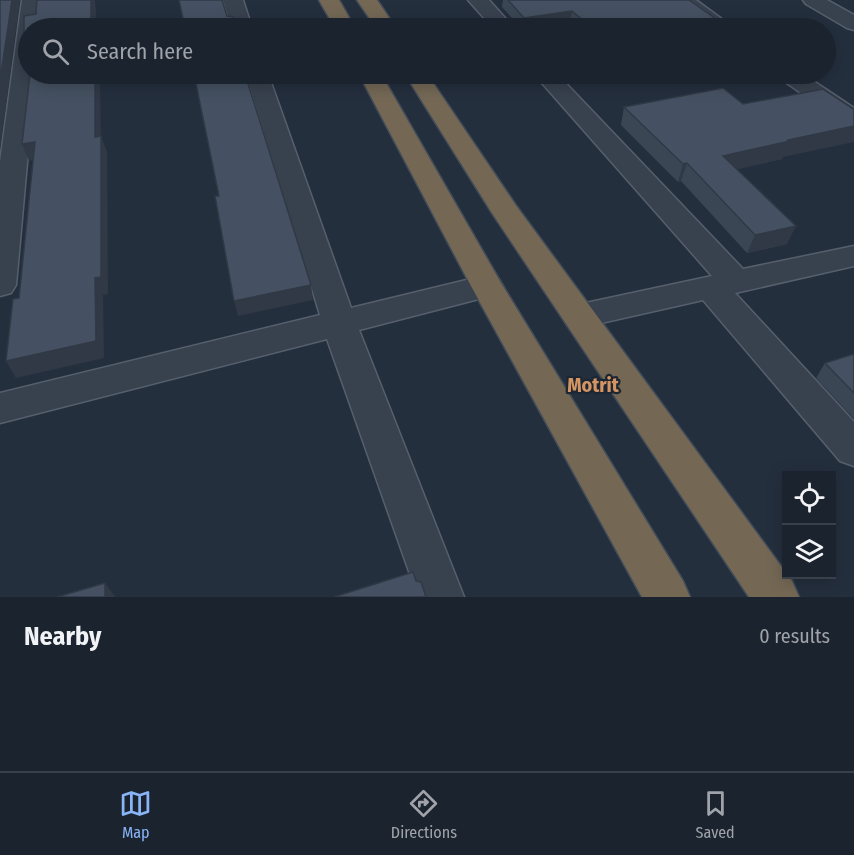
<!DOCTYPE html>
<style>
:root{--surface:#1b232e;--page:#242b36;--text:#f1f3f6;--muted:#a0a4aa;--line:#39404a;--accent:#8ab4f8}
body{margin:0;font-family:"Fira Sans Condensed",sans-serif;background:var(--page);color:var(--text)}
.controls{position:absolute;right:18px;bottom:18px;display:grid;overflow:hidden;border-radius:0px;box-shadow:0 3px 15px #0003}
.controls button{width:54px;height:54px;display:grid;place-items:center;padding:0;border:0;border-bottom:2px solid var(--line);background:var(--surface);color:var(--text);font:30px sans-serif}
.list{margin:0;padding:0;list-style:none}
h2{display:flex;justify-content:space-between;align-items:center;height:78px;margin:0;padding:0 24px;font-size:26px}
h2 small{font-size:20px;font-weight:400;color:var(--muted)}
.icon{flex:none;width:33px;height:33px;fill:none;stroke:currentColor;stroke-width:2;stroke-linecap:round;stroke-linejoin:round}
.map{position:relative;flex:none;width:854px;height:597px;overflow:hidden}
.search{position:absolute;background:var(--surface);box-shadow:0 3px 15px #0003;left:18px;right:18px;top:18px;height:66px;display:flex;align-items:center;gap:15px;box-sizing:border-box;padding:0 21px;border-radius:33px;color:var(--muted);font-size:22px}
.sheet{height:174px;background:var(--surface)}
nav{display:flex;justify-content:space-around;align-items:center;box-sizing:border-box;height:84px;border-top:2px solid var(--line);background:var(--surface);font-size:16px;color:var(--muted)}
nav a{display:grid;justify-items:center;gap:3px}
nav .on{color:var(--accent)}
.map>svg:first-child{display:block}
</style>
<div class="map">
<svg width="854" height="597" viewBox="0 0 854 597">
<rect width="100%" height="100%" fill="#242f3e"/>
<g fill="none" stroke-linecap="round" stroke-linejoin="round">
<defs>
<g id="minor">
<path d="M 22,0 L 42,0 L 39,28 L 28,28 L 28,74 L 35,74 L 16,285 L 11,293 L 0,296 L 0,162 Z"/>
<path d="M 223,0 L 243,0 L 252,28 L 232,28 Z"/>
<path d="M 468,0 L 489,0 L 514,28 L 493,28 Z"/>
<path d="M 673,0 L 696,0 L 734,28 L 711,28 Z"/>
<path d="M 803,0 L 827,0 L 854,15 L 854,30 L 847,28 L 806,4 Z"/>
<path d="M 246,74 L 268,74 L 351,308 L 487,275 L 498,278 L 503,286 L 498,294 L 359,330 L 464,597 L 418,597 L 327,339 L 0,423 L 0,393 L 320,315 Z"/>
<path d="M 534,74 L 557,74 L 743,269 L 854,246 L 854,266 L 735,293 L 854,422 L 854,466 L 840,461 L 703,300 L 579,328 L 567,325 L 562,316 L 567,307 L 712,276 Z"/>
<path d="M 778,74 L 803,74 L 854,108 L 854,126 L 845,124 L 781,79 Z"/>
</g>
<g id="highway">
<path d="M 319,0 L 339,0 L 355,28 L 335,28 Z"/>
<path d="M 357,0 L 377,0 L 396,28 L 376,28 Z"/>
<path d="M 359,74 L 381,74 L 501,283 L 683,581 L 690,597 L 642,597 L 471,286 Z"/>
<path d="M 405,74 L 427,74 L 517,207 L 792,581 L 799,597 L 749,597 L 492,213 Z"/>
</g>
</defs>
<use href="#minor" stroke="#565f6c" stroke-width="3"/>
<use href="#highway" stroke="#434c59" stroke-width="3"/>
<use href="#minor" fill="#38414e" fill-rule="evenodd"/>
<use href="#highway" fill="#746855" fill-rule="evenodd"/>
</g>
<g fill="#3b4654">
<path d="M 37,0 L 95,0 L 96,28 L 28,28 L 28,68 L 24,57 L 24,16 L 36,14 Z"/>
<path d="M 503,0 L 689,0 L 717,28 L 575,28 L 570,24 L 539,28 L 521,28 L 502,7 Z"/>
<path d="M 624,107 L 783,157 L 782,159 L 737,169 L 787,244 L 747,253 L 681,181 L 678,182 L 621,125 Z"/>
<path d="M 854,354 L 854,419 L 816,378 L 825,363 Z"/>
</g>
<g fill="#303945">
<path d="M 12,0 L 20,0 L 0,149 L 0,81 Z"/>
<path d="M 91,0 L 95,0 L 96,28 L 91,28 Z"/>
<path d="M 572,11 L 570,24 L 539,28 L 523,28 L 524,18 Z"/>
<path d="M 719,21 L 717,28 L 674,28 Z"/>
<path d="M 94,74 L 97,74 L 100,83 L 101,153 L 95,137 Z"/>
<path d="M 854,126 L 854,142 L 783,157 L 782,159 L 717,174 L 723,156 L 788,140 Z"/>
<path d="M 101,136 L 107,152 L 108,294 L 103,295 L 104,358 L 16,378 L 6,361 Z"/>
<path d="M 35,142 L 42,158 L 29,161 L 22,144 Z"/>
<path d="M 687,163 L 681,181 L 678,182 L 683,164 Z"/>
<path d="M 796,226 L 787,244 L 747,253 L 755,235 Z"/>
<path d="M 311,285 L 313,300 L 238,316 L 234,301 Z"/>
<path d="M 105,583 L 115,597 L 105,597 Z"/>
</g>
<g fill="#455162" stroke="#303945" stroke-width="1.5">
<path d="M 0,0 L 12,0 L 0,81 Z"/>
<path d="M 37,0 L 91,0 L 91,28 L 28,28 L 28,58 L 24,57 L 24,16 L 36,14 Z"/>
<path d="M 179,0 L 222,0 L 227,16 L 233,17 L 236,28 L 185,28 Z"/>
<path d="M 508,0 L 689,0 L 719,21 L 674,28 L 652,28 L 650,27 L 639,28 L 592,28 L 572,11 L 524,18 Z"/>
<path d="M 30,74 L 95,74 L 95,137 L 101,136 L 101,277 L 95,278 L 96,341 L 6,361 L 13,299 L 19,298 L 35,142 L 22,144 Z"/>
<path d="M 194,74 L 245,74 L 311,285 L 234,301 L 215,196 L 219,196 Z"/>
<path d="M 723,88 L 743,104 L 823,89 L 852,108 L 854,109 L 854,126 L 788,140 L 790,141 L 723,156 L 796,226 L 755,235 L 687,163 L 683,164 L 624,107 Z"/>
<path d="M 854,354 L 854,393 L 825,363 Z"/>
<path d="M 413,572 L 416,581 L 421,582 L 426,597 L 334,597 Z"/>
<path d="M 105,583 L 105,597 L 57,597 Z"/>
</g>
<g text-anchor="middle" stroke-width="4.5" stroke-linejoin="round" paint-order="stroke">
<g font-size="20" font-weight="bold" fill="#d59563" stroke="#1d2633">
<text x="593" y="392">Motrit</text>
</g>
</g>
</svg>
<div class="controls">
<button><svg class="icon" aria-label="locate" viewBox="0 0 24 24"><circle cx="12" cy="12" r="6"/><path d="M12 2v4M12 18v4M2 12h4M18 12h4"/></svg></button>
<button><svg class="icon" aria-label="layers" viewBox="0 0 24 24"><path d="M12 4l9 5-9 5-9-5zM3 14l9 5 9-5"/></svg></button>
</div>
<div class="search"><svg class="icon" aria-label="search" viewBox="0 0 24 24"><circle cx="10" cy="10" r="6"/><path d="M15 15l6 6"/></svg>Search here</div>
</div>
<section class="sheet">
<h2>Nearby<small>0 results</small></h2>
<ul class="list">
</ul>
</section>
<nav>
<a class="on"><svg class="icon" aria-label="map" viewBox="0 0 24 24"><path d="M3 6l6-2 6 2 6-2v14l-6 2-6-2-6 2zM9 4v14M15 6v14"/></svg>Map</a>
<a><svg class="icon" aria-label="directions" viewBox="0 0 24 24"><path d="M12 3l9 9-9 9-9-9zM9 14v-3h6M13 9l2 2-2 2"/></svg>Directions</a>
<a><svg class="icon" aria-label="saved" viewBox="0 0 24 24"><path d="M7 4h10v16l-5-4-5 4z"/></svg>Saved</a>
</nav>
